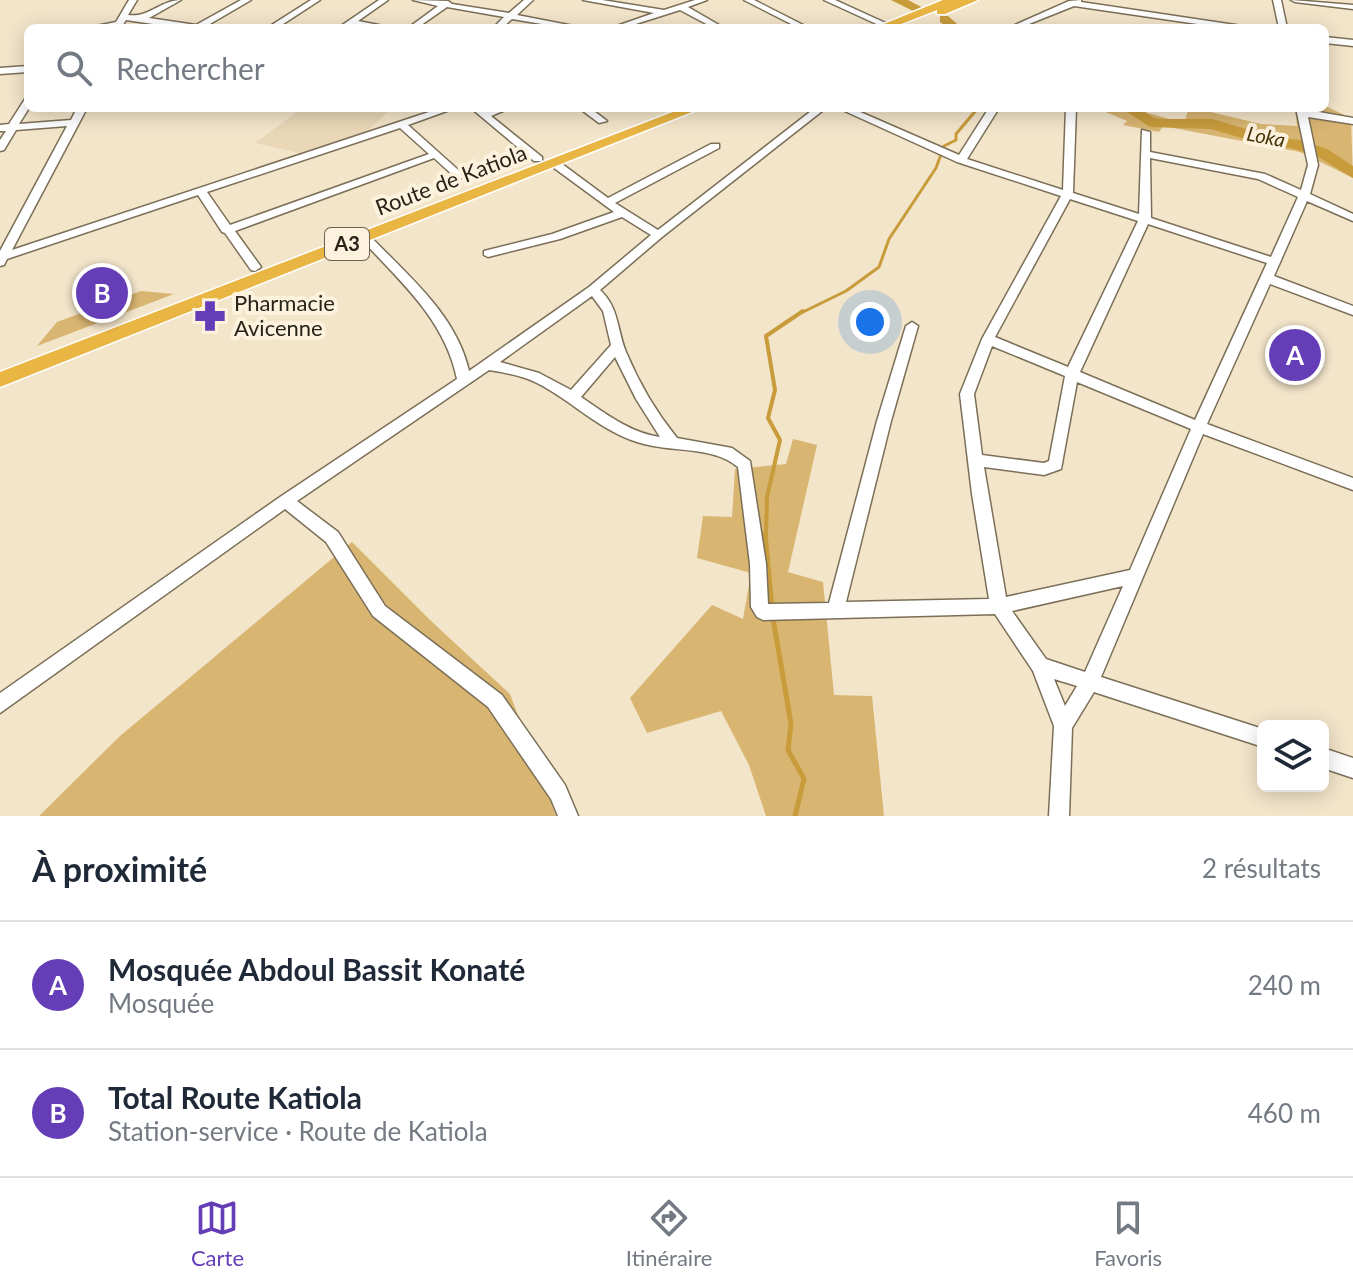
<!DOCTYPE html>
<html lang="fr">
<meta charset="utf-8">
<style>
:root{--surface:#fff;--page:#f6f6f7;--text:#1f2937;--muted:#747a83;--line:#e0e1e3;--accent:#653eb7}
body{margin:0;font-family:Lato,sans-serif;background:var(--page);color:var(--text)}
.controls{position:absolute;right:24px;bottom:24px;display:grid;overflow:hidden;border-radius:12px;box-shadow:0 4px 20px #0003}
.controls button{width:72px;height:72px;display:grid;place-items:center;padding:0;border:0;border-bottom:2px solid var(--line);background:var(--surface);color:var(--text);font:40px sans-serif}
.you{position:absolute;left:870px;top:322px;width:28px;height:28px;margin:-20px;border:6px solid #fff;border-radius:50%;background:#1a73e8;box-shadow:0 0 0 12px #1a73e833}
.badge{display:grid;place-items:center;width:52px;height:52px;border-radius:50%;background:var(--accent);color:#fff;font-size:26px;font-weight:700}
.pin{position:absolute;translate:-50% -50%;border:4px solid #fff;box-shadow:0 2px 8px #0006}
.list{margin:0;padding:0;list-style:none}
h2{display:flex;justify-content:space-between;align-items:center;height:104px;margin:0;padding:0 32px;font-size:34px}
h2 small{font-size:26px;font-weight:400;color:var(--muted)}
.list li{display:grid;grid-template-columns:52px 1fr auto;gap:24px;align-items:center;box-sizing:border-box;height:128px;padding:0 32px;border-top:2px solid var(--line)}
.list b{display:block;font-size:30px;white-space:nowrap}
.list p{margin:0;font-size:26px;white-space:nowrap;color:var(--muted)}
.list em{font-size:26px;font-style:normal;color:var(--muted)}
.icon{flex:none;width:44px;height:44px;fill:none;stroke:currentColor;stroke-width:2;stroke-linecap:round;stroke-linejoin:round}
.map{position:relative;flex:none;width:1353px;height:816px;overflow:hidden}
.search{position:absolute;background:var(--surface);box-shadow:0 4px 20px #0003;left:24px;right:24px;top:24px;height:88px;display:flex;align-items:center;gap:20px;box-sizing:border-box;padding:0 28px;border-radius:12px;color:var(--muted);font-size:30px}
.sheet{height:360px;background:var(--surface)}
nav{display:flex;justify-content:space-around;align-items:center;box-sizing:border-box;height:112px;border-top:2px solid var(--line);background:var(--surface);font-size:22px;color:var(--muted)}
nav a{display:grid;justify-items:center;gap:4px}
nav .on{color:var(--accent)}
.map>svg:first-child{display:block}
</style>
<div class="map">
<svg width="1353" height="816" viewBox="0 0 1353 816">
<rect width="100%" height="100%" fill="#f3e5ca"/>
<path fill="#e9d7b7" d="M 302,108 L 378,108 L 390,110 L 362,136 L 304,154 L 255,143 Z"/>
<g fill="#d8b571">
<path d="M 1325,106 L 1351,118 L 1353,178 L 1300,152 L 1163,126 L 1159,132 L 1123,125 L 1127,121 L 1096,108 L 1130,108 L 1184,123 L 1189,108 L 1194,108 L 1261,124 L 1297,126 L 1295,108 Z"/>
<path d="M 141,291 L 174,294 L 37,346 L 57,322 Z"/>
<path d="M 793,439 L 817,445 L 788,572 L 823,582 L 834,695 L 872,696 L 884,816 L 766,816 L 749,765 L 721,711 L 647,733 L 630,698 L 712,605 L 743,619 L 751,573 L 697,558 L 703,516 L 732,517 L 735,469 L 786,464 Z"/>
<path d="M 352,542 L 431,621 L 510,694 L 556,816 L 39,816 L 120,736 Z"/>
</g>
<g fill="none" stroke-linecap="round" stroke-linejoin="round">
<path stroke="#c89b3b" stroke-width="3" d="M 801,313 L 846,291 L 879,267 L 889,239 L 936,168 L 944,146 L 956,140 L 956,134 L 978,108"/>
<path stroke="#c89b3b" stroke-width="4" d="M 766,535 L 767,497 L 780,440 L 768,418 L 775,390 L 766,336 L 803,311"/>
<g stroke="#c89b3b" stroke-width="5">
<path d="M 765,533 L 772,609"/>
<path d="M 773,618 L 791,724 L 788,750 L 804,779 L 795,816"/>
</g>
<g fill="#c89b3b" fill-rule="evenodd">
<path d="M 891,0 L 908,0 L 925,9 L 915,12 Z"/>
<path d="M 940,16 L 948,16 L 962,28 L 948,28 L 940,22 Z"/>
<path d="M 1121,108 L 1138,108 L 1154,118 L 1163,119 L 1212,119 L 1270,136 L 1299,140 L 1327,149 L 1353,166 L 1353,178 L 1315,155 L 1291,148 L 1269,146 L 1211,129 L 1150,127 Z"/>
</g>
<defs>
<g id="minor">
<path d="M 129,0 L 137,0 L 128,15 C 149,18 161,0 181,0 L 149,18 L 196,25 L 241,0 L 251,0 L 203,28 L 180,28 L 126,20 L 121,28 L 86,28 L 116,22 Z"/>
<path d="M 311,0 L 320,0 L 277,28 L 267,28 Z"/>
<path d="M 379,0 L 388,0 L 358,21 L 394,28 L 352,25 L 347,28 L 338,28 Z"/>
<path d="M 413,0 L 448,1 L 452,4 L 509,13 L 524,0 L 533,0 L 517,15 L 584,28 L 566,28 L 512,19 L 502,28 L 493,28 L 504,17 L 447,7 L 417,28 L 408,28 L 438,6 Z"/>
<path d="M 583,0 L 602,0 L 664,10 L 695,0 L 707,0 L 688,7 L 724,28 L 714,28 L 680,10 L 623,28 L 611,28 L 654,13 Z"/>
<path d="M 744,0 L 754,0 L 809,28 L 799,28 Z"/>
<path d="M 824,0 L 835,0 L 890,25 L 883,27 Z"/>
<path d="M 1081,0 L 1081,2 L 1242,26 L 1246,28 L 1225,28 L 1074,6 L 1019,28 L 1008,28 L 1069,1 Z"/>
<path d="M 1273,0 L 1281,0 L 1287,28 L 1279,28 Z"/>
<path d="M 1291,0 L 1353,5 L 1353,9 L 1295,2 Z"/>
<path d="M 1325,37 L 1353,40 L 1353,46 L 1325,43 Z"/>
<path d="M 28,66 L 28,72 L 0,74 L 0,68 Z"/>
<path d="M 28,98 L 29,108 L 19,124 L 71,120 L 77,108 L 87,108 L 12,250 L 441,108 L 455,108 L 408,125 L 465,176 L 464,178 L 456,178 L 434,158 L 235,231 L 261,267 L 255,271 L 251,270 L 225,233 L 222,232 L 198,195 L 7,259 L 4,265 L 0,266 L 0,251 L 67,126 L 16,130 L 4,150 L 0,151 L 0,140 L 6,131 L 0,131 L 0,125 L 9,124 L 25,99 ZM 400,128 L 429,154 L 230,225 L 207,192 Z"/>
<path d="M 471,108 L 482,108 L 486,111 L 496,108 L 510,108 L 491,116 L 542,157 L 542,161 L 534,161 Z"/>
<path d="M 579,108 L 590,108 L 607,121 L 599,123 Z"/>
<path d="M 815,108 L 826,108 L 662,237 L 600,290 C 619,307 617,330 626,352 C 639,383 656,412 677,438 L 732,448 L 750,461 L 766,564 L 768,604 L 829,603 L 877,421 L 906,326 L 912,322 L 918,326 L 891,421 L 846,602 L 989,599 L 972,494 L 960,394 L 982,339 L 1061,196 L 957,162 L 838,108 L 851,108 L 959,155 L 989,108 L 999,108 L 967,159 L 1063,190 L 1066,108 L 1076,108 L 1073,193 L 1139,214 L 1142,130 L 1150,132 L 1150,152 L 1265,174 L 1301,190 L 1308,165 L 1296,108 L 1353,118 L 1353,124 L 1308,117 L 1318,165 L 1310,194 L 1353,214 L 1353,221 L 1307,201 L 1274,276 L 1353,306 L 1353,315 L 1270,284 L 1207,424 L 1353,478 L 1353,490 L 1203,434 L 1101,677 L 1263,729 L 1263,747 L 1094,692 L 1072,728 L 1069,816 L 1049,816 L 1054,726 L 1033,671 L 995,614 L 763,620 L 757,617 L 751,607 L 750,564 L 738,467 C 712,445 669,453 637,442 C 599,430 571,400 537,383 C 522,375 505,373 489,370 L 297,501 L 338,532 L 385,606 L 502,695 L 565,785 L 578,816 L 558,816 L 551,799 L 488,707 L 373,616 L 326,542 L 285,509 L 0,713 L 0,693 L 280,497 L 457,379 C 445,320 401,282 361,239 L 361,235 L 369,235 C 407,275 456,314 469,371 L 589,287 L 651,235 L 622,217 L 560,239 L 488,257 L 484,255 L 484,251 L 552,234 L 614,212 L 550,165 L 550,161 L 558,161 L 608,198 L 711,144 L 719,144 L 719,148 L 615,203 L 658,230 ZM 1150,158 L 1258,179 L 1298,197 L 1271,257 L 1151,218 ZM 1070,199 L 1138,221 L 1068,367 L 995,337 ZM 1148,224 L 1267,263 L 1195,420 L 1080,372 ZM 592,296 L 603,311 L 611,345 L 571,390 L 539,373 L 500,362 ZM 992,346 L 1065,376 L 1049,461 L 1044,463 L 982,455 L 974,394 ZM 615,357 L 636,399 L 660,437 C 630,433 605,413 581,397 ZM 1077,382 L 1191,429 L 1130,570 L 1006,597 L 984,467 L 1044,475 L 1061,469 ZM 1123,586 L 1085,672 L 1046,659 L 1012,611 ZM 1054,679 L 1077,686 L 1065,706 Z"/>
<path d="M 1323,748 L 1353,758 L 1353,778 L 1323,768 Z"/>
</g>
<g id="highway">
<path d="M 943,0 L 978,0 L 945,14 L 937,14 L 937,10 L 891,28 L 874,28 Z"/>
<path d="M 683,108 L 702,108 L 0,387 L 0,372 Z"/>
</g>
</defs>
<use href="#minor" stroke="#7b6f57" stroke-width="3"/>
<use href="#highway" stroke="#fff" stroke-width="3"/>
<use href="#minor" fill="#fff" fill-rule="evenodd"/>
<use href="#highway" fill="#e9b543" fill-rule="evenodd"/>
</g>
<defs>
<symbol id="pharmacy-bare" viewBox="-9 -9 18 18"><path d="M-2-6h4v4h4v4h-4v4h-4v-4h-4v-4h4Z" fill="#653eb7" stroke="#fdf2dd" stroke-width="2.5" paint-order="stroke"/></symbol>
</defs>
<g fill-rule="evenodd">
<use href="#pharmacy-bare" x="188" y="294" width="44" height="44"/>
</g>
<g text-anchor="middle" stroke-width="8" stroke-linejoin="round" paint-order="stroke">
<g font-size="20" font-style="italic" fill="#47340b" stroke="#fdf2dd">
<text transform="translate(1266 137) rotate(11)" y="7">Loka</text>
</g>
<rect fill="#fdf2dd" stroke="#696254" stroke-width="2" x="325" y="228" width="44" height="32" rx="6"/>
<g font-size="20" font-weight="bold" fill="#29241a">
<text x="347" y="251">A3</text>
</g>
<g font-size="22" fill="#29241a" stroke="#fdf2dd">
<text transform="translate(451 180) rotate(-21)" y="8">Route de Katiola</text>
</g>
<g font-size="22" fill="#29241a" stroke="#fdf2dd" text-anchor="start">
<text x="234" y="311">Pharmacie<tspan x="234" dy="25">Avicenne</tspan></text>
</g>
</g>
</svg>
<div class="controls">
<button><svg class="icon" aria-label="layers" viewBox="0 0 24 24"><path d="M12 4l9 5-9 5-9-5zM3 14l9 5 9-5"/></svg></button>
</div>
<div class="you"></div>
<div class="pin badge" style="left:1295px;top:355px">A</div>
<div class="pin badge" style="left:102px;top:293px">B</div>
<div class="search"><svg class="icon" aria-label="search" viewBox="0 0 24 24"><circle cx="10" cy="10" r="6"/><path d="M15 15l6 6"/></svg>Rechercher</div>
</div>
<section class="sheet">
<h2>À proximité<small>2 résultats</small></h2>
<ul class="list">
<li><span class="badge">A</span><div><b>Mosquée Abdoul Bassit Konaté</b><p>Mosquée</p></div><em>240 m</em></li>
<li><span class="badge">B</span><div><b>Total Route Katiola</b><p>Station-service · Route de Katiola</p></div><em>460 m</em></li>
</ul>
</section>
<nav>
<a class="on"><svg class="icon" aria-label="map" viewBox="0 0 24 24"><path d="M3 6l6-2 6 2 6-2v14l-6 2-6-2-6 2zM9 4v14M15 6v14"/></svg>Carte</a>
<a><svg class="icon" aria-label="directions" viewBox="0 0 24 24"><path d="M12 3l9 9-9 9-9-9zM9 14v-3h6M13 9l2 2-2 2"/></svg>Itinéraire</a>
<a><svg class="icon" aria-label="saved" viewBox="0 0 24 24"><path d="M7 4h10v16l-5-4-5 4z"/></svg>Favoris</a>
</nav>
